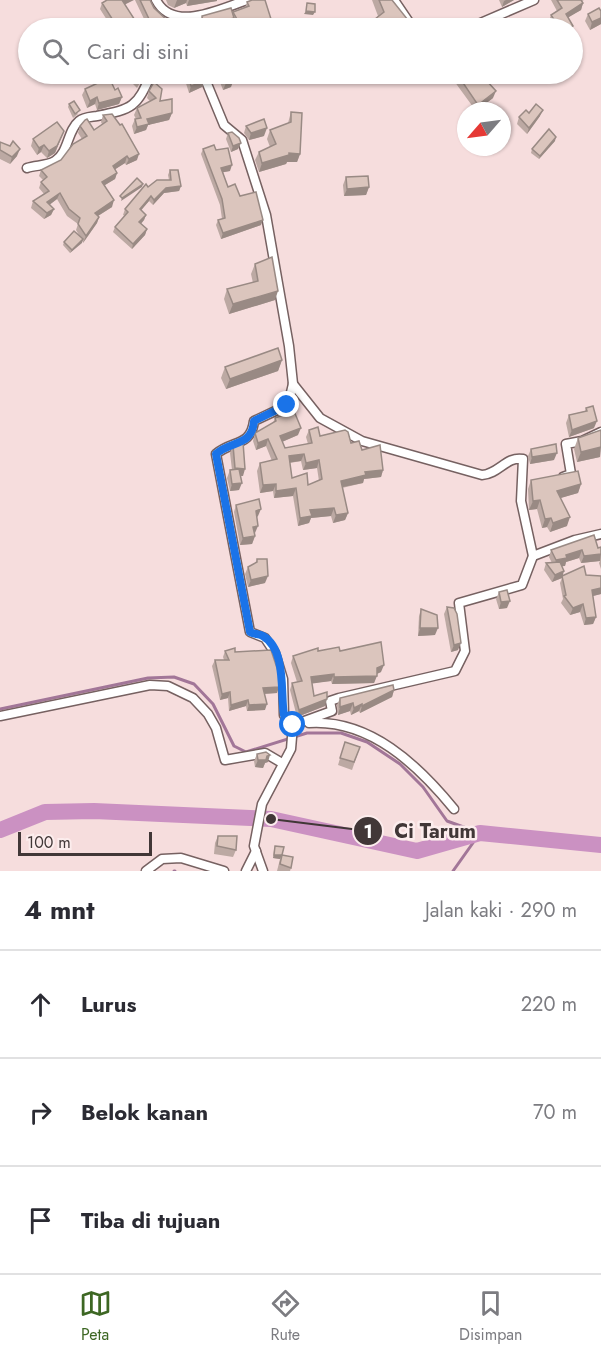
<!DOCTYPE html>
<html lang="id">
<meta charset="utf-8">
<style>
:root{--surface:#fff;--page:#f7f7f7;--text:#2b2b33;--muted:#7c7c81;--line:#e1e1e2;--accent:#3d6723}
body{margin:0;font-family:Jost,sans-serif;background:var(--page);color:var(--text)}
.compass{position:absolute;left:457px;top:102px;width:54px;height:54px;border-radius:50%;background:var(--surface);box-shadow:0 2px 4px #0004;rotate:242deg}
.scale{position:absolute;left:18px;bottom:15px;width:134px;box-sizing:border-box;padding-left:6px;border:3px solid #413737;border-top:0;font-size:16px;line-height:21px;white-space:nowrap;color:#413737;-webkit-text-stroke:4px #fceded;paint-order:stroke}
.stop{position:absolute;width:18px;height:18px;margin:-14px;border:4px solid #1a73e8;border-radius:50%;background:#fff}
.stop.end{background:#1a73e8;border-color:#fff;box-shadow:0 2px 6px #0008}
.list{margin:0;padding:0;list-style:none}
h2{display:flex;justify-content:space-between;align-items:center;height:78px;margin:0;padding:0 24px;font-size:26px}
h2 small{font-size:20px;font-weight:400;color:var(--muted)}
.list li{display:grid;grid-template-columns:39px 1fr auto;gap:18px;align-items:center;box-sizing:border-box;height:108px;padding:0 24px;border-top:2px solid var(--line)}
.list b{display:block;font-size:22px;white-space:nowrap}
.list em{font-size:20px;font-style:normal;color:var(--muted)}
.icon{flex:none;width:33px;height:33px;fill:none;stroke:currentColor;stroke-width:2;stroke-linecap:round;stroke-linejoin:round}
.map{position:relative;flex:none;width:601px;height:871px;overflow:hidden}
.search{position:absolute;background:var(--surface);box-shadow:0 2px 4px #0004;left:18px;right:18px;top:18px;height:66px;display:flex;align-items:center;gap:15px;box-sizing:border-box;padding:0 21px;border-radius:33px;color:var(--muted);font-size:22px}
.sheet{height:402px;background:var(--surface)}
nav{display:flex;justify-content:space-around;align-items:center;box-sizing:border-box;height:84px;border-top:2px solid var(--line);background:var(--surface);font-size:16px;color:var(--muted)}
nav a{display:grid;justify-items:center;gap:3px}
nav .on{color:var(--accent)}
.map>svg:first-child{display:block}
</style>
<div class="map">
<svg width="601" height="871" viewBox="0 0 601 871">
<rect width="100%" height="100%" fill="#f6dddd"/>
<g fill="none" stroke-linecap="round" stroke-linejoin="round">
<g stroke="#a27698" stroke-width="3">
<path d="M 0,709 L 148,678 L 174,677 L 194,684 L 213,704 L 234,746 L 246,752 L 307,733 L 341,733 L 367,742 L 400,764 L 423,787 L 447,821 L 480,833 L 453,871"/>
<path d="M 174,871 L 175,871"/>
</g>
<path stroke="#cb91c2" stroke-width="16" d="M 0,830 L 45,812 L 94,811 L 271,819 L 417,851 L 480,833 L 601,845"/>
<defs>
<g id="minor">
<path d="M 156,0 C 173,33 220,9 247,0"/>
<path d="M 394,0 L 413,28"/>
<path d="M 191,17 L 195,28"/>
<path d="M 173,28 L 177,18"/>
<path d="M 469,28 L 534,0"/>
<path d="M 203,74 L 224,125 L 242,140 L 266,215 L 289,346 L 293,384 L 288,405 L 254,421 C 251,447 232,440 216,454 L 250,632 L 265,638 L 275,653 L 283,679 L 284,715 L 293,725"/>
<path d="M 27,168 C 36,165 47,166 55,161 C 69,152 67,131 79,121 C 84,117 91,117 97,116 C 133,109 137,107 151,74"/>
<path d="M 293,384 L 320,418 L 362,441 L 482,475 C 499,474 506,456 523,459 L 521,501 L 533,556 L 522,585 L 459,603 L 465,651 L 455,671 L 339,698 L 330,701 L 332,711 L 299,723"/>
<path d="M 563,477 L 571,474 L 566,444 L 582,441 L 601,432"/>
<path d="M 533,556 L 575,540 L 601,534"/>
<path d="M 0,716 L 150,685 L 168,686 L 193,698 L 208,714 L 216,728 L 225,760 L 265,753 L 282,763"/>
<path d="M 309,723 C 370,719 418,765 454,809"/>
<path d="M 146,871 L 162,859 L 181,858 L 224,871"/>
<path d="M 246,871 L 256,851"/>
<path d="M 263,871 L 254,846 L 262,804 L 291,749 L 293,725"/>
</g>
</defs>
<use href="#minor" stroke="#766161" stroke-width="11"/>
<use href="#minor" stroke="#fff" stroke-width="8"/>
</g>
<g fill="#bca9a3" fill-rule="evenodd">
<path d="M 135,0 L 150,0 L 166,28 L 123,28 L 122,27 L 119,28 L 112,28 L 100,9 L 102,3 L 125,5 L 138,25 L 145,21 Z"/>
<path d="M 166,0 L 217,0 L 217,1 L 187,6 L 186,3 L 174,8 L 168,5 Z"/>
<path d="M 372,0 L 393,0 L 393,1 L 408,20 L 404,28 L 373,28 L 375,19 L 378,16 Z"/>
<path d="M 499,0 L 514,0 L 502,7 Z"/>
<path d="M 551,0 L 584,0 L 582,1 L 583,3 L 581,10 L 568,17 L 572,28 L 550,28 L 551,24 L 549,21 L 551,15 L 557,11 Z"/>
<path d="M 247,2 L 269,25 L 268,28 L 237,28 L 233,21 L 232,24 L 225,26 L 225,28 L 188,28 L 187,26 L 189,20 L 193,26 L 199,28 L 200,26 L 200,22 L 202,16 L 233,13 L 245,8 Z"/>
<path d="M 588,14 L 601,24 L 590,30 L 585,21 Z"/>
<path d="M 123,74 L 145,74 L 137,88 Z"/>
<path d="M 159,74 L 168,74 L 163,79 Z"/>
<path d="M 183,74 L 202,74 L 204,81 L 202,87 L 189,93 Z"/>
<path d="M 219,74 L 232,74 L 231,87 L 223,90 L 218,77 Z"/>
<path d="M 449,74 L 497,74 L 488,82 L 493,98 L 476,111 Z"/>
<path d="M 96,80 L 115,90 L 122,97 L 119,104 L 97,110 L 95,104 L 87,108 L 82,95 L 85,89 L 95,85 Z"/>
<path d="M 149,91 L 172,113 L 169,120 L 148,125 L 146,130 L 134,134 L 132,126 L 135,119 L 136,119 L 134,115 L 137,108 L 150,101 L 147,98 Z"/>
<path d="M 69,104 L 78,114 L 73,118 L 68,107 Z"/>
<path d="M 291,112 L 300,154 L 297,162 L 287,162 L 286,164 L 259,172 L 255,160 L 259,152 L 270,147 L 267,139 L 270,130 L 288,123 Z"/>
<path d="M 529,113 L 540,116 L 527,134 L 517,124 L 519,117 Z"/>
<path d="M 103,115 L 137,160 L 126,165 L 125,163 L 115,169 L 117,173 L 115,179 L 105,185 L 112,207 L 98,216 L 99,217 L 97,223 L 83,243 L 83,241 L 70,253 L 63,245 L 64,242 L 79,235 L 76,230 L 78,224 L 67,216 L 57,199 L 49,205 L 54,209 L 51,215 L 44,219 L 31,208 L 33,201 L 44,194 L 39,188 L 41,182 L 43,180 L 39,176 L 41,170 L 61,160 L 82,139 L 78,133 L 80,126 L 94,130 L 102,124 L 101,122 Z"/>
<path d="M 246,126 L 264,136 L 249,140 L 244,133 Z"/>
<path d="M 64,131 L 55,153 L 47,158 L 41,152 L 37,155 L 31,146 L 33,139 Z"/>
<path d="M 228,133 L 238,149 L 231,152 L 226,139 Z"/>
<path d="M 555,141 L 539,159 L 531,153 L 532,149 Z"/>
<path d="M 0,142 L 17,156 L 10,164 L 0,159 Z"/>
<path d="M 203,149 L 216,150 L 230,171 L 223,172 L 228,187 L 240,196 L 261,225 L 221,239 L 216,225 L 218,220 L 222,219 L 220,205 L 201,154 Z"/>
<path d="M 170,170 L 181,186 L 179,191 L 164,193 L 153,205 L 149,201 L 141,210 L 146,215 L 144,220 L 141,224 L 147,229 L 145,235 L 132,249 L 113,232 L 115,227 L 125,216 L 123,215 L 125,209 L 148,187 L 169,180 L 168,175 Z"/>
<path d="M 346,177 L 369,187 L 366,195 L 344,196 L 343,185 Z"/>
<path d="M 255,264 L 275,300 L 229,314 L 224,299 L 227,289 L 253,283 L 251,274 Z"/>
<path d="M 282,360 L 278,371 L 226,389 L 221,378 L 225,367 Z"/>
<path d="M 586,408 L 594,428 L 569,437 L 566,423 L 569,415 L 585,411 Z"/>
<path d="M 275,418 L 298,435 L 282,442 L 285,448 L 308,444 L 306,437 L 309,430 L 320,436 L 351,443 L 362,450 L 383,470 L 381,477 L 364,479 L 363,483 L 342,488 L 348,513 L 345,520 L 333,523 L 331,516 L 311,518 L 309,523 L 298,526 L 293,496 L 274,498 L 273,491 L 260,493 L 257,471 L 260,463 L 272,461 L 266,446 L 256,450 L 253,441 L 255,433 L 273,423 ZM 301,461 L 303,470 L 317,468 L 319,481 L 308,485 L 292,478 L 290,463 Z"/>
<path d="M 601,430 L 600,457 L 577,462 L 574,449 L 578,438 Z"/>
<path d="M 233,445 L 243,476 L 240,476 L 239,490 L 230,491 L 227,478 L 230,470 L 232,470 L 230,453 Z"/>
<path d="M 531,449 L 554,460 L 530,464 L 528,456 Z"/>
<path d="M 531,480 L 581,484 L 578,493 L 560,498 L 567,526 L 550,532 L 547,527 L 542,528 L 537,509 L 529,510 L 528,489 Z"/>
<path d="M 236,505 L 258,516 L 257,517 L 254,533 L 255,536 L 252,544 L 240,545 L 234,512 Z"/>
<path d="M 601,547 L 601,569 L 599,563 L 600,561 L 581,563 L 579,558 L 566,562 L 565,566 L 562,566 L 563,576 L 601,576 L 601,594 L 593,596 L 596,617 L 593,624 L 584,625 L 580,612 L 570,615 L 561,603 L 563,599 L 560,583 L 562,578 L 552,582 L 544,570 L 546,563 L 552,563 L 549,557 L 551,550 Z"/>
<path d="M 257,559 L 265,583 L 248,587 L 245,574 L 248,567 L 256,563 Z"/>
<path d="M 499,592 L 507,608 L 499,609 L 496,599 Z"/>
<path d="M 447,607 L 458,650 L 451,652 L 444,614 Z"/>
<path d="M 421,609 L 435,635 L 418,636 L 419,616 Z"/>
<path d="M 225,651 L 235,652 L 277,693 L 264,694 L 265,710 L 247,711 L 246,706 L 229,711 L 228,698 L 220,700 L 212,666 L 215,660 L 224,660 L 223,657 Z"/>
<path d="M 318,651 L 340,651 L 381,672 L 377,674 L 374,683 L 332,684 L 331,681 L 312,683 L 314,696 L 325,706 L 297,717 L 290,690 L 292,683 L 297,682 L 291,663 L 293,656 Z"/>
<path d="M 394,690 L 392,697 L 360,713 L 359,711 L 351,715 L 350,711 L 338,715 L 337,705 L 340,698 Z"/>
<path d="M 345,742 L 360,747 L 352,770 L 338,765 Z"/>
<path d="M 257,754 L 268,762 L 265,763 L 263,768 L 255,767 L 254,761 Z"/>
<path d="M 218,836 L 236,850 L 233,857 L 214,854 L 215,843 Z"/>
<path d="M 275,846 L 291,868 L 290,871 L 277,871 L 280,859 L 273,858 L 274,850 Z"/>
</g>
<g fill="#998a84">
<path d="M 122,0 L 134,0 L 120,7 Z"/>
<path d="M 177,0 L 187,0 L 186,3 L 174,8 Z"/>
<path d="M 189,0 L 217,0 L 217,1 L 187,6 Z"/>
<path d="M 506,0 L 514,0 L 502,7 L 504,1 Z"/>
<path d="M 583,3 L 581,10 L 564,20 L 566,14 Z"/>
<path d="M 306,11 L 315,12 L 313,15 L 304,14 Z"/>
<path d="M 234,18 L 232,24 L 221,28 L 223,21 Z"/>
<path d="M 601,18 L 601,24 L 590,30 L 592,22 Z"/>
<path d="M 124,20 L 122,27 L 119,28 L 115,28 L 116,25 Z"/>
<path d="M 408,20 L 404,28 L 396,28 Z"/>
<path d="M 261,23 L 259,28 L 247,28 Z"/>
<path d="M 492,74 L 497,74 L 484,86 L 486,80 Z"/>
<path d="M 234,79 L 231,87 L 223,90 L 226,83 Z"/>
<path d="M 204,81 L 202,87 L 189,93 L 191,86 Z"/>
<path d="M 496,91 L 493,98 L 476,111 L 478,105 Z"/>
<path d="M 97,97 L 95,104 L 87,108 L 90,101 Z"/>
<path d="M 122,97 L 119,104 L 97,110 L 99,103 Z"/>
<path d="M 543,110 L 540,116 L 527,134 L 529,128 Z"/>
<path d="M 172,113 L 169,120 L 148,125 L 146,130 L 134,134 L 137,127 L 147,119 Z"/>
<path d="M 267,128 L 264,136 L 249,140 L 251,133 Z"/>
<path d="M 64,131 L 55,153 L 47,158 L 49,151 Z"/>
<path d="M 556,137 L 555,141 L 539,159 L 540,156 Z"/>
<path d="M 241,143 L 238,149 L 231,152 L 233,146 Z"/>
<path d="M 44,145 L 41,152 L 37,155 L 39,148 Z"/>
<path d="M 20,149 L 17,156 L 10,164 L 12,157 Z"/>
<path d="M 289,153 L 300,154 L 297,162 L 287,162 L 286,164 L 259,172 L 262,163 Z"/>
<path d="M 139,154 L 137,160 L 126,165 L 129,159 Z"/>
<path d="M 127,156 L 125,163 L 111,172 L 113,166 Z"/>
<path d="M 232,165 L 230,171 L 219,173 L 221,168 Z"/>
<path d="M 117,173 L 115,179 L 100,188 L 102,182 Z"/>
<path d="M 143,184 L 142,187 L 121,201 L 122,198 Z"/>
<path d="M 181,186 L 179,191 L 164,193 L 153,205 L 154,200 L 166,188 Z"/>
<path d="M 369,187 L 366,195 L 344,196 L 347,189 Z"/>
<path d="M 60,193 L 57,199 L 44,209 L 47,202 Z"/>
<path d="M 151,196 L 149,201 L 138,214 L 140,209 Z"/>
<path d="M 114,200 L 112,207 L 93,219 L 95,213 Z"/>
<path d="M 54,209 L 51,215 L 44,219 L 47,213 Z"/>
<path d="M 146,215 L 144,220 L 137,228 L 139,222 Z"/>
<path d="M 99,217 L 97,223 L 83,243 L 86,236 Z"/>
<path d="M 263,220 L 261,225 L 221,239 L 223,233 Z"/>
<path d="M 147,229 L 145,235 L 132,249 L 133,244 Z"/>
<path d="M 83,239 L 82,243 L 70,253 L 72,250 Z"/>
<path d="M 278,291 L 275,300 L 229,314 L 233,304 Z"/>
<path d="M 282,360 L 278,371 L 226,389 L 230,379 Z"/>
<path d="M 597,421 L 594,428 L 569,437 L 572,430 Z"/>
<path d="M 301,428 L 298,435 L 277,444 L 280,436 Z"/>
<path d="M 268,439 L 266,446 L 256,450 L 258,443 Z"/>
<path d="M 601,447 L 600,457 L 577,462 L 581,452 Z"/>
<path d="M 557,453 L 554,460 L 530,464 L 532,457 Z"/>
<path d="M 304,454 L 301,461 L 286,463 L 289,456 Z"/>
<path d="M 319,460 L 317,468 L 303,470 L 306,463 Z"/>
<path d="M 235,468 L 245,469 L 243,476 L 232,475 Z"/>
<path d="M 383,470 L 381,477 L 364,479 L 363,483 L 338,488 L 341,481 L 365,472 Z"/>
<path d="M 242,483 L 239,490 L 230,491 L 232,484 Z"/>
<path d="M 276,484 L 273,491 L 260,493 L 263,485 Z"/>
<path d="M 581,484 L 578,493 L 554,500 L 557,491 Z"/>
<path d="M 296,488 L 293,496 L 274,498 L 276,491 Z"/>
<path d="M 540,500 L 537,509 L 529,510 L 533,501 Z"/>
<path d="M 334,508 L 331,516 L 311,518 L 309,523 L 298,526 L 300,518 L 310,510 Z"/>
<path d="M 261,509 L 258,516 L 253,518 L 256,511 Z"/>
<path d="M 348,513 L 345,520 L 333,523 L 336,515 Z"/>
<path d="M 570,517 L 567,526 L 550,532 L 553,523 Z"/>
<path d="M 551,518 L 547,527 L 542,528 L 545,519 Z"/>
<path d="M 258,526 L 255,533 L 251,534 L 253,527 Z"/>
<path d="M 255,536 L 252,544 L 240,545 L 243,538 Z"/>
<path d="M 582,550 L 579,558 L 566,562 L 565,566 L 554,567 L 556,560 L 566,555 Z"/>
<path d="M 601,554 L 600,561 L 581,563 L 584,556 Z"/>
<path d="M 564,571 L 562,578 L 552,582 L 555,575 Z"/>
<path d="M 268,576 L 265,583 L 248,587 L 251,580 Z"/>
<path d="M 601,588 L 601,594 L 589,597 L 592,590 Z"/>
<path d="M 510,601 L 507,608 L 499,609 L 501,602 Z"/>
<path d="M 583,604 L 580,612 L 570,615 L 573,608 Z"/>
<path d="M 596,617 L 593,624 L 584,625 L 586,618 Z"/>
<path d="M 420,628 L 438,628 L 435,635 L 418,636 Z"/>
<path d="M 461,643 L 458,650 L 451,652 L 454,645 Z"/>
<path d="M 384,665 L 381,672 L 374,675 L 377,668 Z"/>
<path d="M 334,674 L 331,681 L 309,684 L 311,677 Z"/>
<path d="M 377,676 L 374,683 L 332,684 L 334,677 Z"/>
<path d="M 279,687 L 277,693 L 261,694 L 263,688 Z"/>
<path d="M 394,690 L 392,697 L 360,713 L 362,706 Z"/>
<path d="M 230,692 L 228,698 L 220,700 L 222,694 Z"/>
<path d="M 327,699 L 325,706 L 297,717 L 299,710 Z"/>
<path d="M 248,700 L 246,706 L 229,711 L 231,705 Z"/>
<path d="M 353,703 L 350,711 L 338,715 L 340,707 Z"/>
<path d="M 267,704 L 265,710 L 247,711 L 249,705 Z"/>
<path d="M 362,704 L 359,711 L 351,715 L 354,708 Z"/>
<path d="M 270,755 L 268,762 L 265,763 L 263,768 L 255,767 L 258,760 Z"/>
<path d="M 274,855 L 282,855 L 280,859 L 273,858 Z"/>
</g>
<g fill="#dbc5bd" stroke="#998a84" stroke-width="1.5" fill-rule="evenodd">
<path d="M 107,0 L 123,0 L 122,0 L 138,25 L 149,19 L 140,0 L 150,0 L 154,8 L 169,22 L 165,28 L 130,28 L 124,20 L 116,25 L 102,3 Z"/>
<path d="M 252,0 L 265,0 L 271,19 L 268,20 L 269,27 L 262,28 L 261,23 L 247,28 L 242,28 L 233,12 L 249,6 L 247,2 Z"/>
<path d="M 379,0 L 392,0 L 408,20 L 396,28 L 383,28 L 375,19 L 384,12 Z"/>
<path d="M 557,0 L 581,0 L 583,3 L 566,14 L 573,26 L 569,28 L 554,28 L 551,24 L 555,21 L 551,15 L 562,8 Z"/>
<path d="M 307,3 L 315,4 L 315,12 L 306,11 Z"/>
<path d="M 231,8 L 234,18 L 223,21 L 225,28 L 191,28 L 189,20 L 193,26 L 199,28 L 203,24 L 202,16 Z"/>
<path d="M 599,8 L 601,11 L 601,18 L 592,22 L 588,14 Z"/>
<path d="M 509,19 L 514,28 L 488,28 Z"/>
<path d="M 342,22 L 350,23 L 349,28 L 342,28 Z"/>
<path d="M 132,74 L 144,74 L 140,82 Z"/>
<path d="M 188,74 L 202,74 L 204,81 L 191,86 Z"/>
<path d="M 222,74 L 232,74 L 234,79 L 226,83 Z"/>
<path d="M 457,74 L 492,74 L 486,80 L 496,91 L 478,105 Z"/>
<path d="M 108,75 L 115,90 L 118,88 L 122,97 L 99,103 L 97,97 L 90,101 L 85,89 L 98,83 L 96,80 Z"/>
<path d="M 154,82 L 162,89 L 160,101 L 172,99 L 172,113 L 147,119 L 149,124 L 137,127 L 135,119 L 141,118 L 137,108 L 156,98 L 149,91 Z"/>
<path d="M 74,101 L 80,110 L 75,114 L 69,104 Z"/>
<path d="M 536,104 L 543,110 L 529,128 L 519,117 L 526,110 L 529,113 Z"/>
<path d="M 291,112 L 302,113 L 300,154 L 289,153 L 289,155 L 262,163 L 259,152 L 276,144 L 270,130 L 291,122 Z"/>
<path d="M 112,114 L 120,125 L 122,124 L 139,154 L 129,159 L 127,156 L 113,166 L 117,173 L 102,182 L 114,200 L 95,213 L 99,217 L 86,236 L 78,224 L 80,218 L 69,209 L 60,193 L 47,202 L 54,209 L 47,213 L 33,201 L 49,191 L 41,182 L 47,177 L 41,170 L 61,160 L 73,144 L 87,136 L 80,126 L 85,120 L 87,119 L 94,130 L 107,121 L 103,115 Z"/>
<path d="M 264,119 L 267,128 L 251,133 L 246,126 Z"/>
<path d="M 57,122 L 64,131 L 57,146 L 49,151 L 44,145 L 39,148 L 33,139 Z"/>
<path d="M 549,129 L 556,137 L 540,156 L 532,149 Z"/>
<path d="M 232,132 L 239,138 L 241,143 L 233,146 L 228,133 Z"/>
<path d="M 13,141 L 20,149 L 12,157 L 0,150 L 0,142 L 10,146 Z"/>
<path d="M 214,145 L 216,150 L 228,148 L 232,165 L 221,168 L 228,187 L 235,184 L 240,196 L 256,192 L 263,220 L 223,233 L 218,220 L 225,218 L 222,199 L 203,149 Z"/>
<path d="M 170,170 L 178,170 L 181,186 L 166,188 L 154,200 L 151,196 L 140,209 L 146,215 L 139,222 L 147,229 L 133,244 L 115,227 L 128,212 L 125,209 L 146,184 L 148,187 L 157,180 L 171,180 Z"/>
<path d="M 368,176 L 369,187 L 347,189 L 346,177 Z"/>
<path d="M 137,178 L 143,184 L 122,198 L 120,196 Z"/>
<path d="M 74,231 L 83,239 L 72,250 L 64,242 Z"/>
<path d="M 272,257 L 278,291 L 233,304 L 227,289 L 258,281 L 255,264 Z"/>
<path d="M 278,348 L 282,360 L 230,379 L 225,367 Z"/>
<path d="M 593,406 L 597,421 L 572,430 L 569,415 L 587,411 L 586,408 Z"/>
<path d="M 294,411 L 301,428 L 280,436 L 285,448 L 312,443 L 309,430 L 318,427 L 320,436 L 345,430 L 348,432 L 351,443 L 359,441 L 362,450 L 380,445 L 383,470 L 365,472 L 366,475 L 341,481 L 348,513 L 336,515 L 334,508 L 310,510 L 312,516 L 300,518 L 296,488 L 276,491 L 276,484 L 263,485 L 260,463 L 277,459 L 268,439 L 258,443 L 255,433 L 276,421 L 275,418 ZM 304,454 L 306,463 L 319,460 L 322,479 L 308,485 L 307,473 L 292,478 L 289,456 Z"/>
<path d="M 601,430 L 601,447 L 581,452 L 578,438 Z"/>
<path d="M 243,442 L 245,469 L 235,468 L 233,445 Z"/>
<path d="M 556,444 L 557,453 L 532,457 L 531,449 Z"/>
<path d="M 239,469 L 242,483 L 232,484 L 230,470 Z"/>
<path d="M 578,471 L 581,484 L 557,491 L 570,517 L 553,523 L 551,518 L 545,519 L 540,500 L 533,501 L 531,480 Z"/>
<path d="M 259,499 L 261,509 L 256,511 L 258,526 L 253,527 L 255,536 L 243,538 L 236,505 Z"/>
<path d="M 594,535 L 598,548 L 601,547 L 601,554 L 584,556 L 582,550 L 566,555 L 567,558 L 556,560 L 551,550 Z"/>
<path d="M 257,559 L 267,559 L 268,576 L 251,580 L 248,567 L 257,562 Z"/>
<path d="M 560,562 L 564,571 L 555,575 L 546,563 Z"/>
<path d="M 584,566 L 586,575 L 601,576 L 601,588 L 592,590 L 596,617 L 586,618 L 583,604 L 573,608 L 564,596 L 566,595 L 562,576 Z"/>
<path d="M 507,590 L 510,601 L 501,602 L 499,592 Z"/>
<path d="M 447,607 L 454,608 L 457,614 L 461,643 L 454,645 Z"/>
<path d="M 421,609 L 437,615 L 438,628 L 420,628 Z"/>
<path d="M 381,642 L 384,665 L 377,668 L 377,676 L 334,677 L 334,674 L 311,677 L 314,696 L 327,692 L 327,699 L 299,710 L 292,683 L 302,681 L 293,656 L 318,648 L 318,651 L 339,647 L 340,651 Z"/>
<path d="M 235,648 L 235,652 L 271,650 L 279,674 L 279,687 L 263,688 L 267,704 L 249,705 L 248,700 L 231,705 L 230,692 L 222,694 L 215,660 L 229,660 L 225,651 Z"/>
<path d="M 393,685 L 394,690 L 362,706 L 362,704 L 354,708 L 353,703 L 340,707 L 340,698 Z"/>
<path d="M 345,742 L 360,747 L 354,762 L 340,758 Z"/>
<path d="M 266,752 L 270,755 L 267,756 L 266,760 L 258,760 L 257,754 Z"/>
<path d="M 218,836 L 237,836 L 236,850 L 217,846 Z"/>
<path d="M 275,846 L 284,847 L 282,855 L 274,855 Z"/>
<path d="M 282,855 L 293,857 L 291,868 L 280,864 Z"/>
</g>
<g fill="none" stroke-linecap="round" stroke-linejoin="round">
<path stroke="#1a73e8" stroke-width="8" d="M 287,405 L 254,421 C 252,447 231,440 216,454 L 250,632 C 255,635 258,633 263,636 C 287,650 280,694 284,715 L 293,725"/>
</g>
<path fill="none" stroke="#413737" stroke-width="2" d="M271 819L368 831"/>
<g fill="#413737" stroke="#fceded" stroke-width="2">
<circle cx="271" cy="819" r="6"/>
<circle cx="368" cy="831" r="15"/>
</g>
<g font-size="18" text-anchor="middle" font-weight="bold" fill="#fff">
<text x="368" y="838">1</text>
</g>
<g font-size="20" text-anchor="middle" font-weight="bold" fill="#413737" stroke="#fceded" stroke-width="5" stroke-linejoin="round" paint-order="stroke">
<text x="435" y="838">Ci Tarum</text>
</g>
</svg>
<svg class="compass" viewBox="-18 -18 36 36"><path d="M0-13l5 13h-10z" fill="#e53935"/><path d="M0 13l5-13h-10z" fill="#7c7c81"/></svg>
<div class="scale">100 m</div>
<div class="stop" style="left:293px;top:725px"></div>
<div class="stop end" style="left:287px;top:405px"></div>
<div class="search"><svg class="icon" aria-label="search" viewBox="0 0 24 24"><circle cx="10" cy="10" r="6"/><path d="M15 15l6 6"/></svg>Cari di sini</div>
</div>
<section class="sheet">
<h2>4 mnt<small>Jalan kaki · 290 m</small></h2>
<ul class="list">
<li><svg class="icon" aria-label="ahead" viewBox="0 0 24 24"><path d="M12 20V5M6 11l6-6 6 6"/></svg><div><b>Lurus</b></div><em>220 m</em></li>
<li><svg class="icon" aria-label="right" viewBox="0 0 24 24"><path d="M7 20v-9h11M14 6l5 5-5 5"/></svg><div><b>Belok kanan</b></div><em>70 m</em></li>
<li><svg class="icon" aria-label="arrive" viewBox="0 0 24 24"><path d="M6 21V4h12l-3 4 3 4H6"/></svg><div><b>Tiba di tujuan</b></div></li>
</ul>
</section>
<nav>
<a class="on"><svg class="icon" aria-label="map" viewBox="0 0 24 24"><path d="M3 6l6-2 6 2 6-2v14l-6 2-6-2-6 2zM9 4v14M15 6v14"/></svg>Peta</a>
<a><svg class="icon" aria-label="directions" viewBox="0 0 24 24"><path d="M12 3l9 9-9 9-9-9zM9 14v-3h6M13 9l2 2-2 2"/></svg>Rute</a>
<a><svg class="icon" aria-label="saved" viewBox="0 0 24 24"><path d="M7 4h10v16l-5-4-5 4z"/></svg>Disimpan</a>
</nav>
